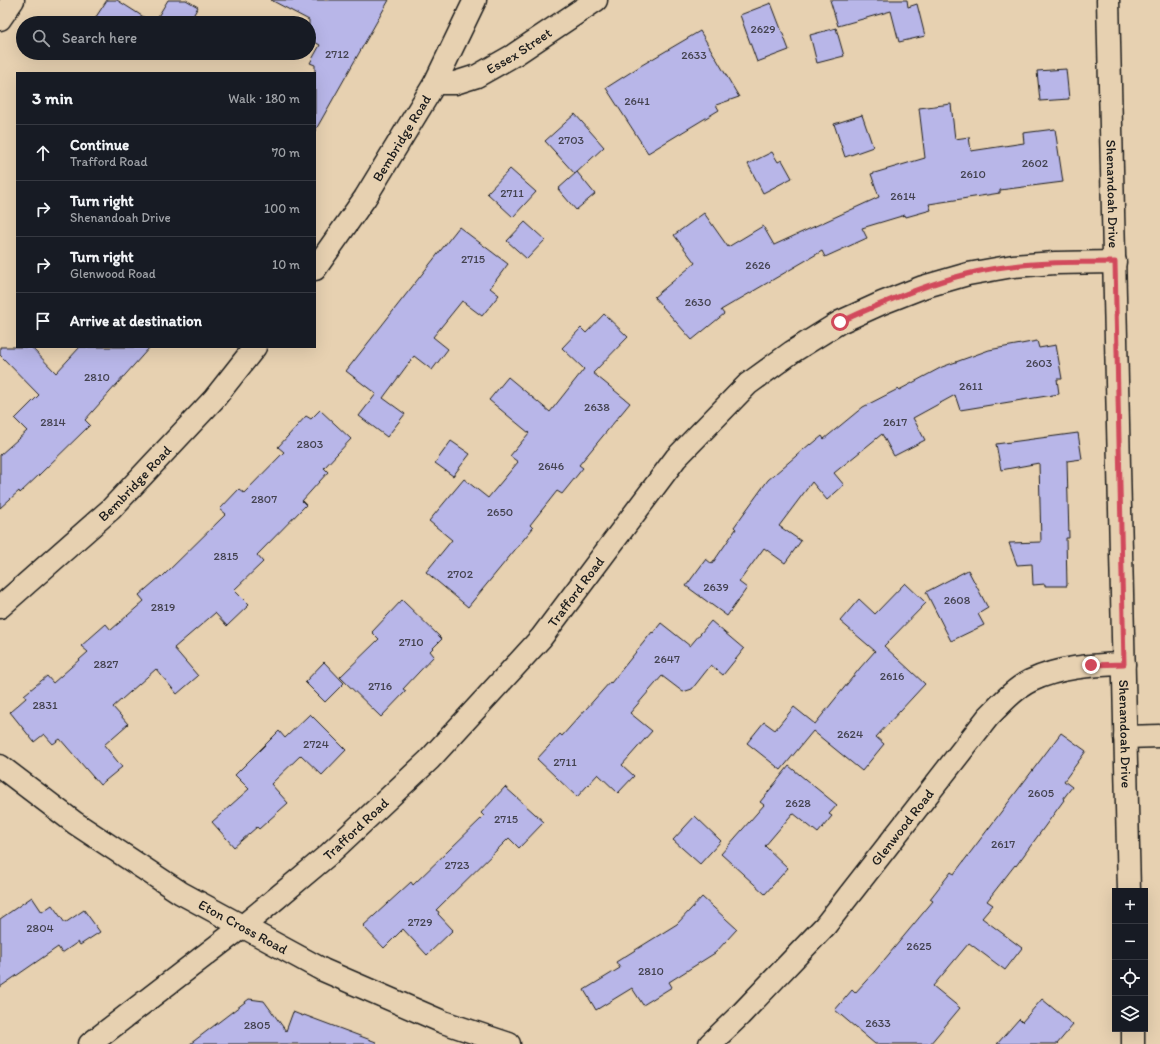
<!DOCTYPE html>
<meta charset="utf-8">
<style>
:root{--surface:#171b24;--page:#242831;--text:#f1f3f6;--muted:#9ea1a6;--line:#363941}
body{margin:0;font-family:Itim,sans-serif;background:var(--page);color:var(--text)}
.controls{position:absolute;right:12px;bottom:12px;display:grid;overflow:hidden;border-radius:0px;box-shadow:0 4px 16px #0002}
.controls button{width:36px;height:36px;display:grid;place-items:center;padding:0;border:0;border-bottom:1px solid var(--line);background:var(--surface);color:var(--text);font:20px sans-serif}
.stop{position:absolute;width:12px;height:12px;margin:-9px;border:3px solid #d1495b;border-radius:50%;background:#fff}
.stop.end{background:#d1495b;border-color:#fff;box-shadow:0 1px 4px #0008}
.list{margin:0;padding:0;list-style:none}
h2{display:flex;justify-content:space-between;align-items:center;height:52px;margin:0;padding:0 16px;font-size:17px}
h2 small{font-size:13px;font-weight:400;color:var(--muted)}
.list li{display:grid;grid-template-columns:26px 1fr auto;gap:12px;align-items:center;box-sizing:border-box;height:56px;padding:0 16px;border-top:1px solid var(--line)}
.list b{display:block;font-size:15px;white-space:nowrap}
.list p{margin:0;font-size:13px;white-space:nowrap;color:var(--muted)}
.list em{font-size:13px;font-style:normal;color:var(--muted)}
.icon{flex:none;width:22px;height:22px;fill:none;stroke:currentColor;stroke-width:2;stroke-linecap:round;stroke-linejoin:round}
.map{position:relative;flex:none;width:1160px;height:1044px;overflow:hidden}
.search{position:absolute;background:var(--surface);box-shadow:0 4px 16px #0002;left:16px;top:16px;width:300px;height:44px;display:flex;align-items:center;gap:10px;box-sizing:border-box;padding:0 14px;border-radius:22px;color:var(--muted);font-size:15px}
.panel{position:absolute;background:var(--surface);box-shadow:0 4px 16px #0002;left:16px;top:72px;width:300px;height:276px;border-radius:0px}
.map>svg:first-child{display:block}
</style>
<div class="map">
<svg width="1160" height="1044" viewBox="0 0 1160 1044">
<rect width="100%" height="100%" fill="#e7d1b1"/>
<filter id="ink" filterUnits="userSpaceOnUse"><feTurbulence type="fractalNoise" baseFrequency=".025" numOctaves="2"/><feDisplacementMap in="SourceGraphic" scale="8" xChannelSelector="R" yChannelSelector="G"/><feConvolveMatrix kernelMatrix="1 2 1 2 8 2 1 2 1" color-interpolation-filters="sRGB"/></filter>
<g filter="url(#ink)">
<g fill="#b8b6e8" stroke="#1c1c1c">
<path d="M 107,0 L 117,0 L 153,23 L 92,23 Z"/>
<path d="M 168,0 L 186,0 L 198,7 L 189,23 L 154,23 Z"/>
<path d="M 271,0 L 389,0 L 315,131 L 315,65 L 310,63 L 320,45 L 309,39 L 309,20 Z"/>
<path d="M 830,0 L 907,0 L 908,7 L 917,4 L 925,36 L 899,42 L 891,11 L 838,26 Z"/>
<path d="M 771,3 L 789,50 L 757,62 L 740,15 Z"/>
<path d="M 836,28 L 844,56 L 817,63 L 810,35 Z"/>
<path d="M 700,31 L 739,97 L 716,105 L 719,110 L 648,153 L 606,88 L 642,65 Z"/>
<path d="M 1066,69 L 1069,99 L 1040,101 L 1037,71 Z"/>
<path d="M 951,104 L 955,139 L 969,137 L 971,151 L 1024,143 L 1023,133 L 1055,129 L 1063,182 L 1000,190 L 1000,193 L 929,204 L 931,210 L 906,217 L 905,215 L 862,228 L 867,238 L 825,257 L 822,251 L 721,310 L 724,314 L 692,340 L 654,297 L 695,263 L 674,235 L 704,213 L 728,247 L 763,226 L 774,245 L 879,197 L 871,174 L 925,158 L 919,108 Z"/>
<path d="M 575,114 L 604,147 L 575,174 L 545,141 Z"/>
<path d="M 862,115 L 873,147 L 845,157 L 834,124 Z"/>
<path d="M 772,152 L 778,162 L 782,160 L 792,178 L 763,193 L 748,164 Z"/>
<path d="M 510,169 L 536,192 L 513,217 L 487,193 Z"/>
<path d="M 577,172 L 595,194 L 576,210 L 558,189 Z"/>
<path d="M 525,222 L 545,240 L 527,259 L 507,241 Z"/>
<path d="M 459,227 L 508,264 L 490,288 L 499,295 L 482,316 L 462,301 L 433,337 L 448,349 L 432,370 L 414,356 L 383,398 L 405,414 L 387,437 L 359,416 L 376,394 L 346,371 Z"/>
<path d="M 604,314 L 628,337 L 593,373 L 630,403 L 579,465 L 583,468 L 562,494 L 557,491 L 530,525 L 533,528 L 468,607 L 426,572 L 452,540 L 429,521 L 464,479 L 488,498 L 518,462 L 510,456 L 529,433 L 489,400 L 508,377 L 550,412 L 584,369 L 562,348 L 581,328 L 586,333 Z"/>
<path d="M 1037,341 L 1039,348 L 1056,345 L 1062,379 L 1057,379 L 1059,394 L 960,410 L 955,395 L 913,418 L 925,440 L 894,456 L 882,434 L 834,473 L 844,485 L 827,500 L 812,482 L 779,526 L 801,541 L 785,563 L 764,548 L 739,582 L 747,588 L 727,616 L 686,586 L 706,559 L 712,564 L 736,529 L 734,527 L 768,480 L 810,444 L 811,445 L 822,436 L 824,439 L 863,407 L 898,389 L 899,390 L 942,367 L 989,350 Z"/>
<path d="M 0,347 L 31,347 L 56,373 L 80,347 L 150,347 L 85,420 L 90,425 L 40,474 L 20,493 L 19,491 L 0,508 L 0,455 L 27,431 L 15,419 L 39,395 L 0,355 Z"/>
<path d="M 320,410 L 351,439 L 324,468 L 328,472 L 302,501 L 306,505 L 257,555 L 263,562 L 234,590 L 249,605 L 227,626 L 215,613 L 174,648 L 198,676 L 177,694 L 156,669 L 113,707 L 128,724 L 104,745 L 122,767 L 100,785 L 60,739 L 53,744 L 44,734 L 34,742 L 10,712 L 26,698 L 24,695 L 47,676 L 53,683 L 88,652 L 81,646 L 106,624 L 111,630 L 144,601 L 139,595 L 161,576 L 162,577 L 226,514 L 220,509 L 239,489 L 244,493 L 284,452 L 278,447 L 306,416 L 311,419 Z"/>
<path d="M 1078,433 L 1082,459 L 1067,461 L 1069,538 L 1066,538 L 1067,586 L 1045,586 L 1045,584 L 1033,585 L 1032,564 L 1017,565 L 1009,543 L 1041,542 L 1039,463 L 1001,470 L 996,444 Z"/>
<path d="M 451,441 L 470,454 L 453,476 L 435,463 Z"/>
<path d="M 968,570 L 988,608 L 978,614 L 984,625 L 951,641 L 926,592 Z"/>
<path d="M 905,583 L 926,603 L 884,646 L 925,684 L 876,737 L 884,744 L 862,771 L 813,731 L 781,770 L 747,743 L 764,722 L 775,730 L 794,707 L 815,724 L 860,668 L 875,651 L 840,621 L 859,599 L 875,614 Z"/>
<path d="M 402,600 L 442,639 L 430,651 L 434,656 L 403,689 L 406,691 L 381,717 L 340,677 L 379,639 L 372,632 Z"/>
<path d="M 711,621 L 744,649 L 723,675 L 711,665 L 692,689 L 683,692 L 662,676 L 630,713 L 652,731 L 622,765 L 634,776 L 618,793 L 598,774 L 577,797 L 537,759 L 560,734 L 562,736 L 610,682 L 611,683 L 652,632 L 653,633 L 661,623 L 690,646 Z"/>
<path d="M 324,662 L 344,683 L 325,702 L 305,682 Z"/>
<path d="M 310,714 L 346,750 L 322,775 L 301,755 L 271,784 L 288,803 L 259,829 L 257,827 L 234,847 L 212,822 L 249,789 L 235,775 L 279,731 L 285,738 Z"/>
<path d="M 1061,733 L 1086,751 L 1064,781 L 1072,787 L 1063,799 L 1064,800 L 1016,866 L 1015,865 L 987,901 L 993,905 L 982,918 L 1022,948 L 1005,970 L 969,943 L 933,986 L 960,1008 L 930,1044 L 875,1044 L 835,1010 L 852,990 L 855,993 L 875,971 L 933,901 L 930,899 L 951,872 L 954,874 Z"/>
<path d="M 789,766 L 837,805 L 829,814 L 832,816 L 818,833 L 793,813 L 765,846 L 788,868 L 765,894 L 721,854 L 764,805 L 760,802 Z"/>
<path d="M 505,787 L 544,822 L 519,848 L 509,838 L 436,910 L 439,912 L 438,914 L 453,930 L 427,955 L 403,929 L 384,948 L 363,926 L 411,882 L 413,885 L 484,816 L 481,813 Z"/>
<path d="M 695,816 L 721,841 L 700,864 L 673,840 Z"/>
<path d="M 32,897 L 42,912 L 52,905 L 65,923 L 84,910 L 100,932 L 80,945 L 78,942 L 62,953 L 58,947 L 0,987 L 0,919 Z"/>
<path d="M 702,897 L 737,929 L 715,953 L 669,982 L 672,987 L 643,1005 L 632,988 L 596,1010 L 584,990 L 620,968 L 616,962 L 677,924 Z"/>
<path d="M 249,999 L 264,1001 L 286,1031 L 293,1012 L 303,1016 L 304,1015 L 376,1042 L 376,1044 L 190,1044 Z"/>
<path d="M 1042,999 L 1073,1025 L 1057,1044 L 997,1044 L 1019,1019 L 1022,1022 Z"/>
</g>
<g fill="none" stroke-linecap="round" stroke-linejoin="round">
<defs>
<g id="street">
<path id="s1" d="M 1108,0 L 1129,891"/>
<path d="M 0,19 L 13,0"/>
<path id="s2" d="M 435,83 L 455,83 L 477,76 L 514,55 L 596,0"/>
<path id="s3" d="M 315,269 L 365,198 L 435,83 L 475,0"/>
<path id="s4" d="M 0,607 L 111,509 L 214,399 L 255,347"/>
<path d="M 1125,737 L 1160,736"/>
<path id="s5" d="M 0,766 L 75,823 L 181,893 L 323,970 L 443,1022 L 509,1044"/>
<path d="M 1133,1029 L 1133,1044"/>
<path id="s6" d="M 90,1044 L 243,926 L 272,902 L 328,855 L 429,760 L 541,638 L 676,458 L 748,384 L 792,352 L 840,322 L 882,303 L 923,287 L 968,274 L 1013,266 L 1055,263 L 1115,262"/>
<path id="s7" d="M 710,1044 L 740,1015 L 825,926 L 988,717 C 1001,704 1014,689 1030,681 C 1059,667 1092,665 1124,664"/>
</g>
</defs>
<use href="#street" stroke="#1c1c1c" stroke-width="25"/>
<use href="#street" stroke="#e7d1b1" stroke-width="22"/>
</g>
</g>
<g fill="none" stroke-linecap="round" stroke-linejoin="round" filter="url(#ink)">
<path stroke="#d1495b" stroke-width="5" d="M 840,322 C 881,303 923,285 967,274 C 1015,262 1066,262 1115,262 L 1124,664 L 1091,665"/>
</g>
<g text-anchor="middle" stroke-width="3" stroke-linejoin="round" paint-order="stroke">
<g font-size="12" fill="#43424f">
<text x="763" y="33">2629</text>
<text x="337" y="58">2712</text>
<text x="694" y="59">2633</text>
<text x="637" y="105">2641</text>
<text x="571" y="144">2703</text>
<text x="1035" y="167">2602</text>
<text x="973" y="178">2610</text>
<text x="512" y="197">2711</text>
<text x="903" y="200">2614</text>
<text x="473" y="263">2715</text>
<text x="758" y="269">2626</text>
<text x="698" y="306">2630</text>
<text x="1039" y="367">2603</text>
<text x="97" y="381">2810</text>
<text x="971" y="390">2611</text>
<text x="597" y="411">2638</text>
<text x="53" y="426">2814</text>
<text x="895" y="426">2617</text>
<text x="310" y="448">2803</text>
<text x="551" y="470">2646</text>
<text x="264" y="503">2807</text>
<text x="500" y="516">2650</text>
<text x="226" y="560">2815</text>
<text x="460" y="578">2702</text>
<text x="716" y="591">2639</text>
<text x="957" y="604">2608</text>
<text x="163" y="611">2819</text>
<text x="411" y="646">2710</text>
<text x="667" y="663">2647</text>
<text x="106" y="668">2827</text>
<text x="892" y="680">2616</text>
<text x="380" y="690">2716</text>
<text x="45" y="709">2831</text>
<text x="850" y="738">2624</text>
<text x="316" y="748">2724</text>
<text x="565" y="766">2711</text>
<text x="1041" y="797">2605</text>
<text x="798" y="807">2628</text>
<text x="506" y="823">2715</text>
<text x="1003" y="848">2617</text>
<text x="457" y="869">2723</text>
<text x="420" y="926">2729</text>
<text x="40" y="932">2804</text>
<text x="919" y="950">2625</text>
<text x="651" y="975">2810</text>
<text x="878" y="1027">2633</text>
<text x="257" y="1029">2805</text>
</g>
<g font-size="14" fill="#1c1c1c" stroke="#e7d1b1">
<text dy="5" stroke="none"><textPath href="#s2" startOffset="92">Essex Street</textPath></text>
<text dy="5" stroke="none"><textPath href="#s3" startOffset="157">Bembridge Road</textPath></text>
<text dy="5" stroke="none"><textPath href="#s1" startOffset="194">Shenandoah Drive</textPath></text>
<text dy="5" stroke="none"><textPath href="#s4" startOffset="183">Bembridge Road</textPath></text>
<text dy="5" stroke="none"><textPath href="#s6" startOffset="666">Trafford Road</textPath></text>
<text dy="5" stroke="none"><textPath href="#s1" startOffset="734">Shenandoah Drive</textPath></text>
<text dy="5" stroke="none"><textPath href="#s7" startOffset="290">Glenwood Road</textPath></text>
<text dy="5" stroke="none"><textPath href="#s6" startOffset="342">Trafford Road</textPath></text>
<text dy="5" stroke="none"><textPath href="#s5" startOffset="292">Eton Cross Road</textPath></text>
</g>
</g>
</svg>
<div class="controls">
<button>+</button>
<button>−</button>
<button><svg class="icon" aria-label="locate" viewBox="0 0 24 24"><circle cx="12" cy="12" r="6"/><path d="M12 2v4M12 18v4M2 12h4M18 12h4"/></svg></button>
<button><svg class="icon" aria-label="layers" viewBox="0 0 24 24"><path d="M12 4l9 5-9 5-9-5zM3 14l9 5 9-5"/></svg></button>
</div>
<div class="stop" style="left:840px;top:322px"></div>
<div class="stop end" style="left:1091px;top:665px"></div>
<div class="search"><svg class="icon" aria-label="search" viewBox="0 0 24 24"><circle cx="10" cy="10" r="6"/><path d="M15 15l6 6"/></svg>Search here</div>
<section class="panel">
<h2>3 min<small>Walk · 180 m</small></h2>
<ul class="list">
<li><svg class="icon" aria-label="ahead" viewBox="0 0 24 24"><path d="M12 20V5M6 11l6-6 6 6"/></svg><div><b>Continue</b><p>Trafford Road</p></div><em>70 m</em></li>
<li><svg class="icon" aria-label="right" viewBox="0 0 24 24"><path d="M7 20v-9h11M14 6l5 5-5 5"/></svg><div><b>Turn right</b><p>Shenandoah Drive</p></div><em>100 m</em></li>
<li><svg class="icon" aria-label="right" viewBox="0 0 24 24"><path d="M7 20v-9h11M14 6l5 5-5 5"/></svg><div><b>Turn right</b><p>Glenwood Road</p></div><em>10 m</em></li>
<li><svg class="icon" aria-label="arrive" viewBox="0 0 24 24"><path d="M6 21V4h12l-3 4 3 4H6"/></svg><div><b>Arrive at destination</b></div></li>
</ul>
</section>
</div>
